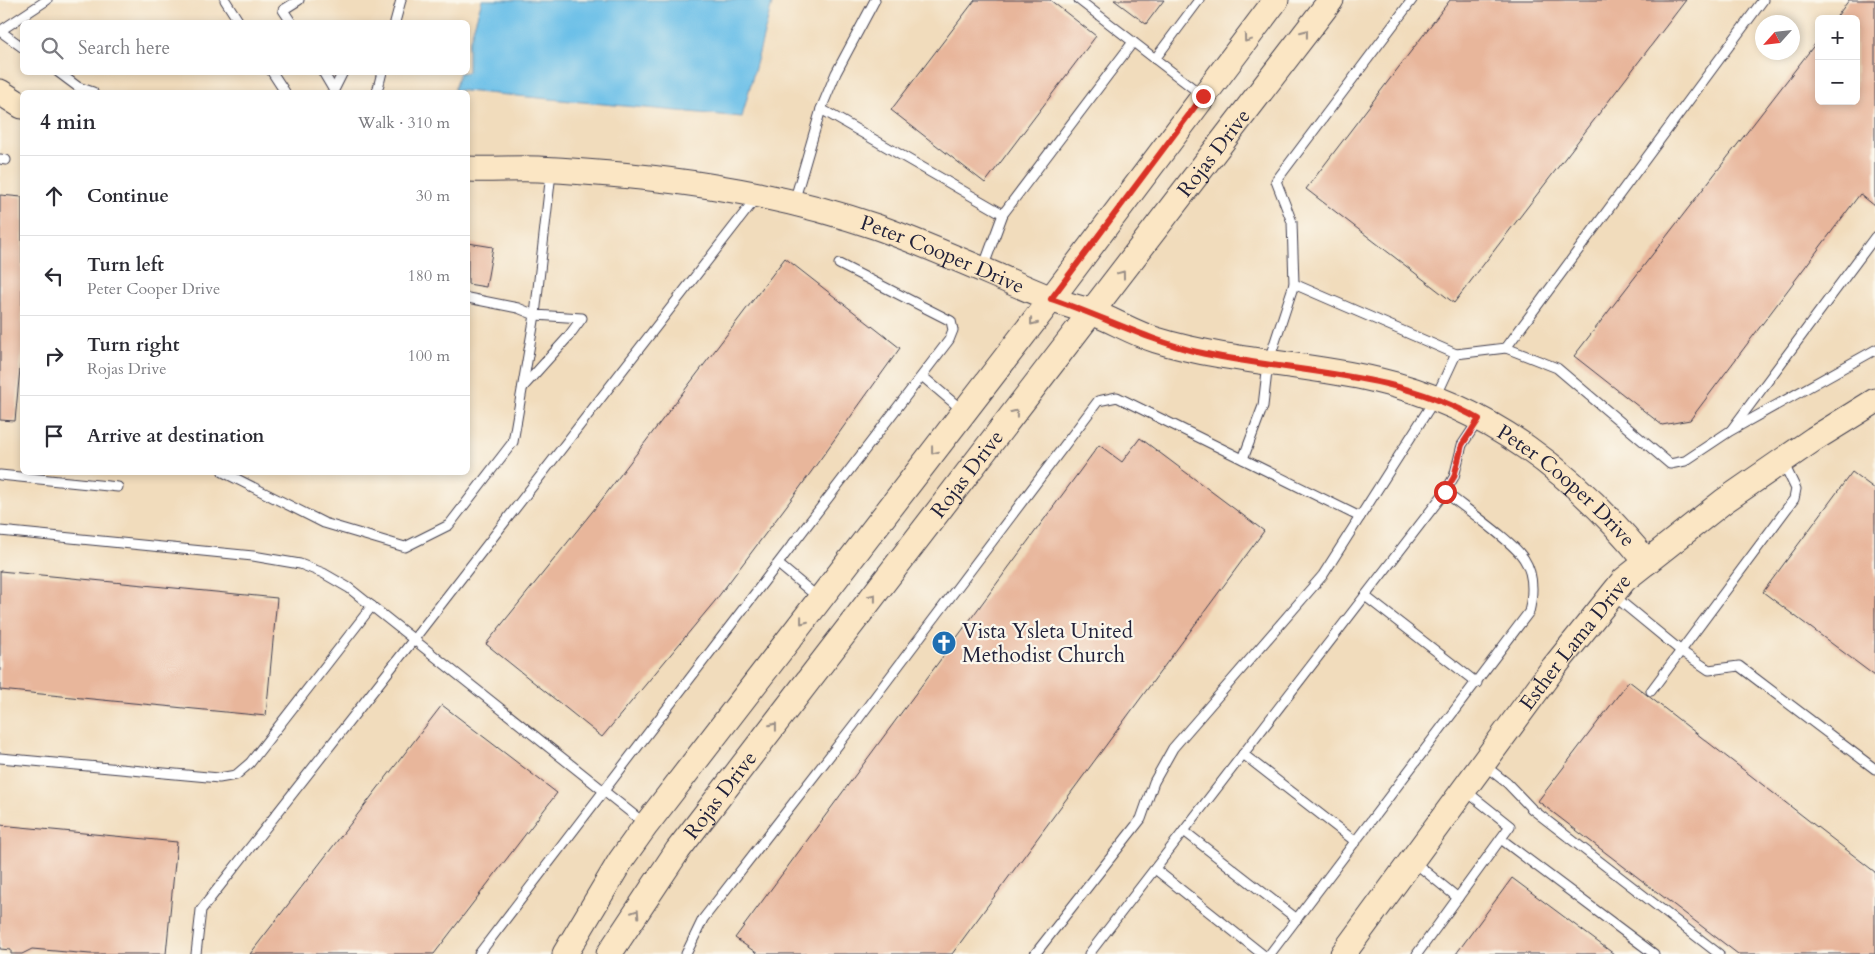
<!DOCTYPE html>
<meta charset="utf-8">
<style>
:root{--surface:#fff;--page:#f7f7f7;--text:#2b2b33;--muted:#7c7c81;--line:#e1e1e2}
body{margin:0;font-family:Cardo,serif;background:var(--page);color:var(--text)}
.controls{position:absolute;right:15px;top:15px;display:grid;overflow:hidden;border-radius:8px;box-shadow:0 2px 8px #0003}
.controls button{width:45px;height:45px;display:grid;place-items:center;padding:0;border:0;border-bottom:1px solid var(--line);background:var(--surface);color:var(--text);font:25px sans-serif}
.compass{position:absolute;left:1755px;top:15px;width:45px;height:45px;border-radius:50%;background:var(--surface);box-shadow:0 2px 8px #0003;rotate:243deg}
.stop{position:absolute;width:15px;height:15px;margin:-11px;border:4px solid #d93025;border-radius:50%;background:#fff}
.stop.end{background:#d93025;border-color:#fff;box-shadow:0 1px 5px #0008}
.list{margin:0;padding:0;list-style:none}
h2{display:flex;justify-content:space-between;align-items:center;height:65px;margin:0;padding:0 20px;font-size:21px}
h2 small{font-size:16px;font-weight:400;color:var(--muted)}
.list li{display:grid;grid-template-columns:32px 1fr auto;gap:15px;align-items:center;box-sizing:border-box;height:80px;padding:0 20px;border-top:1px solid var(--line)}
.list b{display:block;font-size:19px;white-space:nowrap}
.list p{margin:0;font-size:16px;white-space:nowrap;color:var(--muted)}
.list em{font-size:16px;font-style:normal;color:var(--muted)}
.icon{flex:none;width:28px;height:28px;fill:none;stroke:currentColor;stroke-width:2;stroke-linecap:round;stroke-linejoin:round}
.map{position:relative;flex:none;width:1875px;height:954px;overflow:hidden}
.search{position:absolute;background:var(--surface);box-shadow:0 2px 8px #0003;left:20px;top:20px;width:450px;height:55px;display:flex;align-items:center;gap:12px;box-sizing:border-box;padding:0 18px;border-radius:8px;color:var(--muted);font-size:19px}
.panel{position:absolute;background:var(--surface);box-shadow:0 2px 8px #0003;left:20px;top:90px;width:450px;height:385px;border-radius:8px}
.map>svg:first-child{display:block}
</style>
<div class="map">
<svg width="1875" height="954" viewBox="0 0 1875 954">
<rect width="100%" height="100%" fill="#fbf7ec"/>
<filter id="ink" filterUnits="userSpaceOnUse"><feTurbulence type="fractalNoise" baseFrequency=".02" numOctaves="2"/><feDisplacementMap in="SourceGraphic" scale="10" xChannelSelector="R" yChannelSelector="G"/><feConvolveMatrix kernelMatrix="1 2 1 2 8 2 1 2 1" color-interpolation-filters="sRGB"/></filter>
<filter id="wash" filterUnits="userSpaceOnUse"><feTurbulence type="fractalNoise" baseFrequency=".0096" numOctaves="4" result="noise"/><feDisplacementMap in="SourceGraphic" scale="20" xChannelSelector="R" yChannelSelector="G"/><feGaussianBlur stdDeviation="1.12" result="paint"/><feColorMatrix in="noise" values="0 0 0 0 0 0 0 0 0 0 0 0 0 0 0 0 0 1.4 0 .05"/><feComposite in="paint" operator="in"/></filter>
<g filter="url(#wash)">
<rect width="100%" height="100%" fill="#f1dcbc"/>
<path fill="#6cc0e8" stroke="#477192" d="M 482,0 L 773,0 L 742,117 L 454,90 L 459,73 L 468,72 L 468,46 Z"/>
<g id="blocks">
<g fill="#e8b69b">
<path d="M 975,0 L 1050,0 L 1096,36 L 985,183 L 891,110 Z"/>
<path d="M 1114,0 L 1164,0 L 1146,24 Z"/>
<path d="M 1450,0 L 1686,0 L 1454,303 L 1306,189 Z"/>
<path d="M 1849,0 L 1875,0 L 1875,206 L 1860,194 L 1690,420 L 1662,425 L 1574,356 L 1819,39 L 1819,101 L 1856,101 L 1856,19 L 1835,19 Z"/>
<path d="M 0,195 L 22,197 L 22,348 L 15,421 L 0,420 Z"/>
<path d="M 468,243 L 493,247 L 486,287 L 468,284 Z"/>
<path d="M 785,258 L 900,348 L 796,493 L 715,601 L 602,737 L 486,644 L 596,507 Z"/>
<path d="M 1140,438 L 1264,531 L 952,954 L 758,954 L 735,938 L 1099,445 L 1122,462 Z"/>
<path d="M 1852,472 L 1875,489 L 1875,676 L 1763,592 Z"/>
<path d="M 0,571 L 277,598 L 266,716 L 0,690 Z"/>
<path d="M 1629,681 L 1875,872 L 1875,954 L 1738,954 L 1538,801 Z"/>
<path d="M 442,705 L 557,793 L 434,954 L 250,954 Z"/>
<path d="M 0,825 L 177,842 L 166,954 L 90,954 L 32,949 L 22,954 L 11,954 L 11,950 L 0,949 Z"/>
<path d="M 1512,878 L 1614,954 L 1456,954 Z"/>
</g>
</g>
</g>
<g filter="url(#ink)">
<use href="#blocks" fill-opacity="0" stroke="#413e4e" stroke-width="1"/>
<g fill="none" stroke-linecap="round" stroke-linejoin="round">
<defs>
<g id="lane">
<path d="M 225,0 L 239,22"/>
<path d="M 1079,0 L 1203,96"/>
<path d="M 291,22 L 283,10 L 299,0"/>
<path d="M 395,22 L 401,0"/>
<path d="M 0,31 L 47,0"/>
<path d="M 0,31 L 22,47"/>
<path d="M 1155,59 L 1199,0"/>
<path d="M 58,72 L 78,87 L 93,92"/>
<path d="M 272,72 L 285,92"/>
<path d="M 323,72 L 333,89"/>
<path d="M 333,92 L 343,72"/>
<path d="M 377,92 L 382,72"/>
<path d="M 821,109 L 836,73 L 875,0"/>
<path d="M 0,159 L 6,160"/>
<path d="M 794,202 L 821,109 L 1003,214"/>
<path d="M 983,268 L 1003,214 L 1133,42"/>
<path d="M 1506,348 L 1763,0"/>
<path d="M 1456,354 L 1506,348 L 1557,368 L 1670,464 L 1685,461 L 1730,431 L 1875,350"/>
<path d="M 922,376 L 962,410"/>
<path d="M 523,387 L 568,337 L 582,318 L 535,315 L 551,173"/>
<path d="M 1732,429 L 1875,237"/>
<path d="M 1243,459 L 1263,406 L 1268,363 L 1294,284 L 1292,222 L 1276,181 L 1412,0"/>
<path d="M 223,472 L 324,523 L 405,547 L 449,525 L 513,442 L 535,315 L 518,308 L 468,298"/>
<path d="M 0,475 L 118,487"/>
<path d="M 0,531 L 253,556 L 300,564 L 323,573 L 349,588 L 644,823"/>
<path d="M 778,564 L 820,599"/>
<path d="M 1365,596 L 1477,683"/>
<path d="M 1614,596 L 1681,651 L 1709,670 L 1739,666 L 1875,769"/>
<path d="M 1651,691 L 1794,499 L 1796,489 L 1783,462"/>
<path d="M 1243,754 L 1356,842"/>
<path d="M 0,758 L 219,778 L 236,775 L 250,763 L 372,606"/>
<path d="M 1484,765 L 1507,783 L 1532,809 L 1719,954"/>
<path d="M 1184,831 L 1297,919"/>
<path d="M 1501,839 L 1654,954"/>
<path d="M 1414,862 L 1458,898"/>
<path d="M 1155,869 L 1262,954"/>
<path d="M 196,954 L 201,910 L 414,639 L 756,198"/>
<path d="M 479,954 L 949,340 L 953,330 L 951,321 L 839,264"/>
<path d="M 686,954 L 703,919 L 856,722 L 1098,401 L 1117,397 L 1360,517"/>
<path d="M 1035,954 L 1141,819 L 1154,782 L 1173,748 L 1323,575 L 1435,399 L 1456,354 L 1294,284"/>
<path d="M 1089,954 L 1445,492 L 1454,477 L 1462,445 L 1478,421"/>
<path d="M 1270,954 L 1529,612 C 1533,595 1534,574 1524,559 C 1514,542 1463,507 1445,492"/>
<path d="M 1417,954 L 1510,826 L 1466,791"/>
</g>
<g id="secondary">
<path d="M 0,92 L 22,106"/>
<path id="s1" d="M 468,169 C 491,170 515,168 538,169 C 653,175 767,189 877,227 C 936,248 991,274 1049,298 C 1062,304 1077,307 1091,312 C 1113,320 1133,333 1156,340 C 1227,362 1303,363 1376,380 C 1489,406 1575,474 1647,562"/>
<path d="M 565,954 L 621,860 L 646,825 L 1051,299 L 1276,0"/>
<path id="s2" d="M 609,954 L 678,850 L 1331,0"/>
<path id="s3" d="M 1343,954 L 1554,667 L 1624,580 L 1724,501 L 1814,439 L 1875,401"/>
</g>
</defs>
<use href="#lane" stroke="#413e4e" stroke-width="11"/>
<use href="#secondary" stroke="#413e4e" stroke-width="27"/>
<use href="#lane" stroke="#fff" stroke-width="9"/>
<use href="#secondary" stroke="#fbe6c4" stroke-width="25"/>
</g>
<defs><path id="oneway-chevron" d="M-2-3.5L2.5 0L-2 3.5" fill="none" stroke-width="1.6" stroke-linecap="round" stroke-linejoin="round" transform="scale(1.25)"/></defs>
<g stroke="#998e86">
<use href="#oneway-chevron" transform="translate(1305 33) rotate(-52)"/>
<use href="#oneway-chevron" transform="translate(1247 39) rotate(127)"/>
<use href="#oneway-chevron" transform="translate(1122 274) rotate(-53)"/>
<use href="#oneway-chevron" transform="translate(1033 322) rotate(128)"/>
<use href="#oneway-chevron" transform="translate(1015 413) rotate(-52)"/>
<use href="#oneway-chevron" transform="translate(934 451) rotate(128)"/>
<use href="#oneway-chevron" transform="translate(873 597) rotate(-52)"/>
<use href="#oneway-chevron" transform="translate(803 621) rotate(128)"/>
<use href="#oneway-chevron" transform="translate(774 726) rotate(-52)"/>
<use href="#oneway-chevron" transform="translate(636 913) rotate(-57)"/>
</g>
</g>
<g fill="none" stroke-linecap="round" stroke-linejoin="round" filter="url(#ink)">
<path stroke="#d93025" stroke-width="6" d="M 1203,96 L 1051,299 C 1100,315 1147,340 1197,352 C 1294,374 1389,369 1479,419 L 1462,445 L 1454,477 L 1445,492"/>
</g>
<defs>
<symbol id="church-disc" viewBox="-11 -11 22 22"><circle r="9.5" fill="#1f6fb2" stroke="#fbf7ec"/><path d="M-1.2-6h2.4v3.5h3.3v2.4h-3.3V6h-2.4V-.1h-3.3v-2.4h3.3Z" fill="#fff"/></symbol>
</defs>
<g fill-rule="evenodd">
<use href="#church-disc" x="930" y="629" width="28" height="28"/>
</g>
<g text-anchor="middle" stroke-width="4.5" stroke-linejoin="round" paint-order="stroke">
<g font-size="21" fill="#22223b" stroke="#fbf7ec">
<text dy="7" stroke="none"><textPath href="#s2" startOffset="1004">Rojas Drive</textPath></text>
<text dy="7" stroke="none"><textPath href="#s1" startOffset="486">Peter Cooper Drive</textPath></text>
<text dy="7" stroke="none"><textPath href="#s2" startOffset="599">Rojas Drive</textPath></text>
<text dy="7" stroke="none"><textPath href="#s1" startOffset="1161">Peter Cooper Drive</textPath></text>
<text dy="7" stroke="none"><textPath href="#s3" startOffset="389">Esther Lama Drive</textPath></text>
<text dy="7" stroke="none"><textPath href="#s2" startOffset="194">Rojas Drive</textPath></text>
</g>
<g font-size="21" fill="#22223b" stroke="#fbf7ec" text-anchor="start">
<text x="962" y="638">Vista Ysleta United<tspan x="962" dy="24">Methodist Church</tspan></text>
</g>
</g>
</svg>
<div class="controls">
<button>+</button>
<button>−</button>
</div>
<svg class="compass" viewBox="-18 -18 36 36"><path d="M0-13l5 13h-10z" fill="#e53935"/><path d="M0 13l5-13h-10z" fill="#7c7c81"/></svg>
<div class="stop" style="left:1445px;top:492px"></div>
<div class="stop end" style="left:1203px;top:96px"></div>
<div class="search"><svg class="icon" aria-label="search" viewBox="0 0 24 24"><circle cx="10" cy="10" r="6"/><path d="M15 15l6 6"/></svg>Search here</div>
<section class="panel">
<h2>4 min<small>Walk · 310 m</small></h2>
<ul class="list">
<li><svg class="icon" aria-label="ahead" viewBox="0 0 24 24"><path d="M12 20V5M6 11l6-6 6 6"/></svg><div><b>Continue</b></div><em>30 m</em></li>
<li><svg class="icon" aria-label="left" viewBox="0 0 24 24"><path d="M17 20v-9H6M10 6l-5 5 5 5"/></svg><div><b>Turn left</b><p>Peter Cooper Drive</p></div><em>180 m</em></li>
<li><svg class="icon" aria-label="right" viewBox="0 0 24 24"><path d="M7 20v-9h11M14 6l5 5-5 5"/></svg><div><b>Turn right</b><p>Rojas Drive</p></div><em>100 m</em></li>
<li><svg class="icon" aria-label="arrive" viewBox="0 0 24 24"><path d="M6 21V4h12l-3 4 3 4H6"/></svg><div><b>Arrive at destination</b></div></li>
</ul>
</section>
</div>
